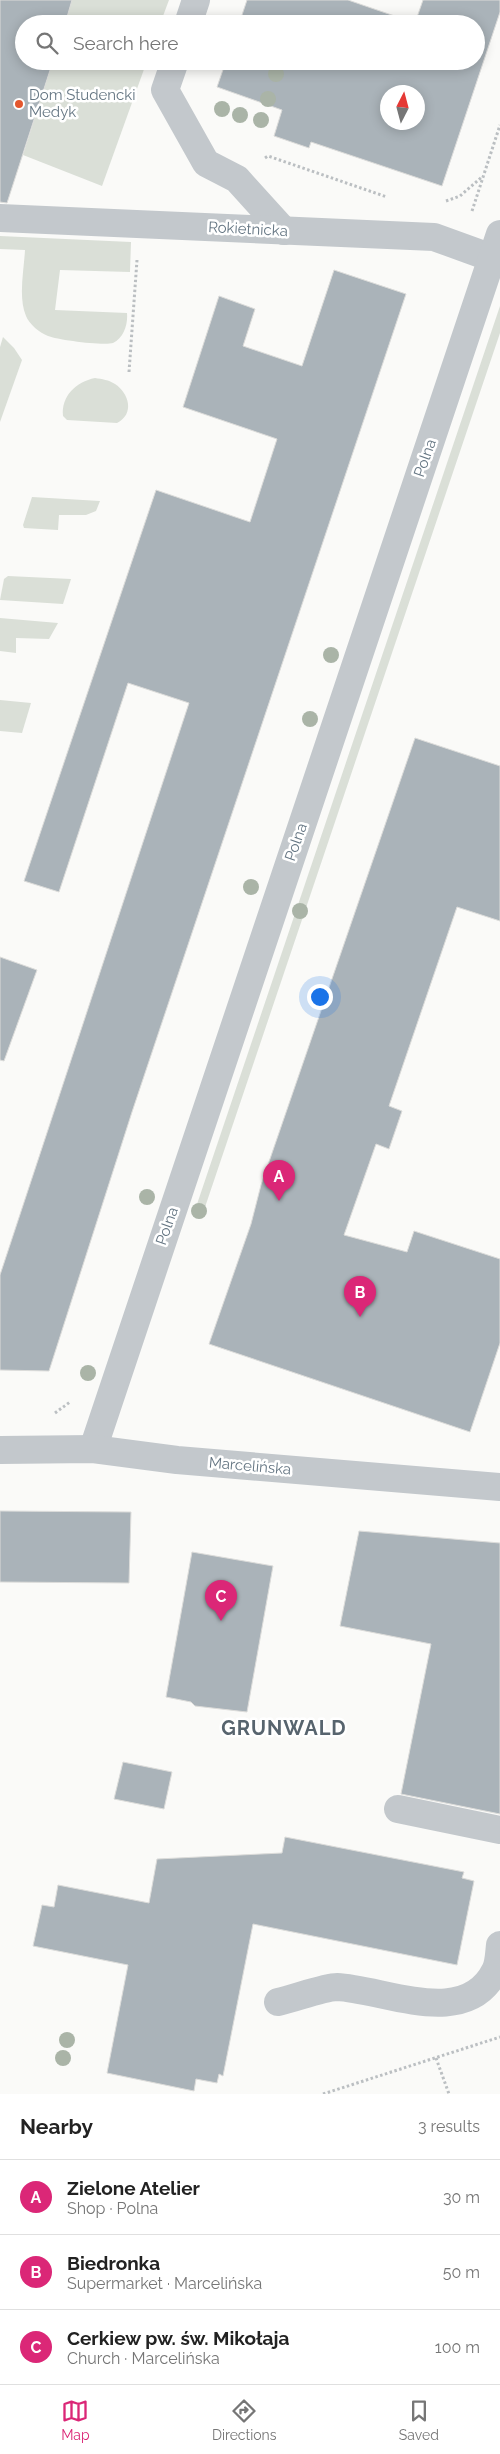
<!DOCTYPE html>
<meta charset="utf-8">
<style>
:root{--surface:#fff;--page:#f2f2f2;--text:#222;--muted:#767676;--line:#e0e0e0;--accent:#db2777}
body{margin:0;font-family:Raleway,sans-serif;background:var(--page);color:var(--text)}
.compass{position:absolute;left:380px;top:85px;width:45px;height:45px;border-radius:50%;background:var(--surface);box-shadow:0 2px 12px #0003;rotate:6deg}
.you{position:absolute;left:319px;top:996px;width:18px;height:18px;margin:-12px;border:4px solid #fff;border-radius:50%;background:#1a73e8;box-shadow:0 0 0 8px #1a73e833}
.badge{display:grid;place-items:center;width:32px;height:32px;border-radius:50%;background:var(--accent);color:#fff;font-size:16px;font-weight:700}
.pin{position:absolute;translate:-50% -41px;filter:drop-shadow(0 1px 2px #0008)}
.pin::after{content:'';position:absolute;top:26px;width:18px;height:15px;background:inherit;clip-path:polygon(0 0,100% 0,50% 100%)}
.list{margin:0;padding:0;list-style:none}
h2{display:flex;justify-content:space-between;align-items:center;height:65px;margin:0;padding:0 20px;font-size:21px}
h2 small{font-size:16px;font-weight:400;color:var(--muted)}
.list li{display:grid;grid-template-columns:32px 1fr auto;gap:15px;align-items:center;box-sizing:border-box;height:75px;padding:0 20px;border-top:1px solid var(--line)}
.list b{display:block;font-size:19px;white-space:nowrap}
.list p{margin:0;font-size:16px;white-space:nowrap;color:var(--muted)}
.list em{font-size:16px;font-style:normal;color:var(--muted)}
.icon{flex:none;width:28px;height:28px;fill:none;stroke:currentColor;stroke-width:2;stroke-linecap:round;stroke-linejoin:round}
.map{position:relative;flex:none;width:500px;height:2094px;overflow:hidden}
.search{position:absolute;background:var(--surface);box-shadow:0 2px 12px #0003;left:15px;right:15px;top:15px;height:55px;display:flex;align-items:center;gap:12px;box-sizing:border-box;padding:0 18px;border-radius:28px;color:var(--muted);font-size:19px}
.sheet{height:290px;background:var(--surface)}
nav{display:flex;justify-content:space-around;align-items:center;box-sizing:border-box;height:70px;border-top:1px solid var(--line);background:var(--surface);font-size:14px;color:var(--muted)}
nav a{display:grid;justify-items:center;gap:2px}
nav .on{color:var(--accent)}
.map>svg:first-child{display:block}
</style>
<div class="map">
<svg width="500" height="2094" viewBox="0 0 500 2094">
<rect width="100%" height="100%" fill="#fafaf8"/>
<g fill="#dadfd7">
<path d="M 72,0 L 169,0 L 160,24 L 65,24 Z"/>
<path d="M 53,61 L 147,61 L 102,186 L 23,155 Z"/>
<path d="M 0,236 L 131,242 L 130,272 L 60,270 L 55,310 L 127,313 C 128,324 124,338 113,343 C 104,346 58,340 48,336 C 40,333 29,324 26,316 C 18,297 24,270 25,250 L 0,249 Z"/>
<path d="M 500,306 L 500,333 L 201,1219 L 193,1216 Z"/>
<path d="M 3,337 L 14,348 L 22,360 L 0,422 L 0,347 Z"/>
<path d="M 95,378 C 102,379 109,380 115,384 C 129,393 135,414 117,423 L 67,420 L 63,416 C 61,396 76,382 95,378 Z"/>
<path d="M 32,497 L 100,501 L 96,511 L 86,515 L 59,515 L 58,530 L 24,528 L 23,525 Z"/>
<path d="M 8,576 L 71,579 L 63,604 L 0,600 L 4,579 Z"/>
<path d="M 0,618 L 58,623 L 49,639 L 16,638 L 16,653 L 0,651 Z"/>
<path d="M 0,700 L 31,703 L 22,733 L 0,731 Z"/>
</g>
<g fill="#aab3b9" stroke="#dcdcda" fill-rule="evenodd">
<path d="M 0,0 L 72,0 L 65,24 L 24,24 L 24,61 L 53,61 L 7,203 L 0,202 Z"/>
<path d="M 247,0 L 348,0 L 415,23 L 423,0 L 500,0 L 500,12 L 442,186 L 311,142 L 309,148 L 274,136 L 282,110 L 217,87 L 226,61 L 476,61 L 476,24 L 239,24 ZM 388,92 L 418,92 L 418,122 L 388,122 Z"/>
<path d="M 334,270 L 406,294 L 132,1112 L 49,1371 L 0,1370 L 0,1275 L 189,703 L 128,683 L 59,892 L 24,881 L 156,490 L 250,522 L 277,439 L 183,407 L 219,296 L 255,309 L 243,346 L 302,366 Z"/>
<path d="M 415,738 L 500,766 L 500,921 L 457,907 L 389,1106 L 402,1111 L 389,1149 L 376,1144 L 344,1235 L 407,1252 L 414,1231 L 500,1259 L 500,1343 L 470,1432 L 209,1344 L 251,1224 L 261,1185 Z"/>
<path d="M 0,957 L 37,970 L 4,1061 L 0,1060 Z"/>
<path d="M 0,1511 L 131,1512 L 129,1583 L 0,1582 Z"/>
<path d="M 359,1531 L 500,1543 L 500,1814 L 401,1794 L 431,1644 L 340,1626 Z"/>
<path d="M 192,1552 L 273,1566 L 247,1712 L 195,1706 L 191,1702 L 166,1697 Z"/>
<path d="M 123,1762 L 172,1772 L 164,1809 L 114,1799 Z"/>
<path d="M 285,1837 L 464,1872 L 462,1878 L 474,1881 L 457,1965 L 253,1924 L 223,2076 L 219,2074 L 217,2083 L 196,2079 L 194,2091 L 107,2073 L 128,1965 L 33,1946 L 42,1905 L 54,1907 L 58,1885 L 149,1903 L 157,1859 L 282,1853 Z"/>
</g>
<g fill="none" stroke-linecap="round" stroke-linejoin="round">
<g stroke="#bbbfc2" stroke-width="3" stroke-dasharray="2.5 2.5" stroke-linecap="butt">
<path d="M 265,158 L 268,156 L 387,197"/>
<path d="M 446,201 L 460,196 L 483,176"/>
<path d="M 472,211 L 500,125"/>
<path d="M 129,372 L 137,260"/>
<path d="M 55,1413 L 70,1402"/>
<path d="M 436,2058 L 449,2094"/>
<path d="M 323,2094 L 500,2037"/>
</g>
<g stroke="#c3c8cc" stroke-width="28">
<path d="M 188,24 L 196,0"/>
<path d="M 175,61 L 165,90 L 206,163 L 237,179 L 284,231"/>
<path d="M 0,218 L 434,237 L 492,258"/>
<path d="M 93,1449 L 500,234"/>
<path d="M 0,1450 L 93,1449 L 177,1460 L 500,1487"/>
<path d="M 398,1809 L 500,1830"/>
<path d="M 278,2002 C 293,1999 324,1987 337,1987 C 384,1989 466,2030 495,1971 C 499,1964 499,1953 500,1945"/>
</g>
</g>
<g fill="#aab4a7">
<circle cx="276" cy="74" r="8"/>
<circle cx="268" cy="99" r="8"/>
<circle cx="222" cy="109" r="8"/>
<circle cx="240" cy="115" r="8"/>
<circle cx="261" cy="120" r="8"/>
<circle cx="331" cy="655" r="8"/>
<circle cx="310" cy="719" r="8"/>
<circle cx="251" cy="887" r="8"/>
<circle cx="300" cy="911" r="8"/>
<circle cx="147" cy="1197" r="8"/>
<circle cx="199" cy="1211" r="8"/>
<circle cx="88" cy="1373" r="8"/>
<circle cx="67" cy="2040" r="8"/>
<circle cx="63" cy="2058" r="8"/>
</g>
<circle fill="#e4572e" stroke="#fff" stroke-width="2" cx="19" cy="104" r="5"/>
<g text-anchor="middle" stroke-width="5" stroke-linejoin="round" paint-order="stroke">
<g font-size="15" fill="#657683" stroke="#fff" text-anchor="start">
<text x="29" y="100">Dom Studencki<tspan x="29" dy="17">Medyk</tspan></text>
</g>
<g font-size="15" fill="#657683" stroke="#fff">
<text transform="translate(248 229) rotate(3)" y="5">Rokietnicka</text>
<text transform="translate(425 458) rotate(-71)" y="5">Polna</text>
<text transform="translate(296 842) rotate(-71)" y="5">Polna</text>
<text transform="translate(167 1226) rotate(-71)" y="5">Polna</text>
<text transform="translate(250 1466) rotate(5)" y="5">Marcelińska</text>
</g>
<g font-size="20" font-weight="bold" letter-spacing="1" fill="#57646e" stroke="#fff">
<text x="284" y="1735">GRUNWALD</text>
</g>
</g>
</svg>
<svg class="compass" viewBox="-18 -18 36 36"><path d="M0-13l5 13h-10z" fill="#e53935"/><path d="M0 13l5-13h-10z" fill="#767676"/></svg>
<div class="you"></div>
<div class="pin badge" style="left:279px;top:1201px">A</div>
<div class="pin badge" style="left:360px;top:1317px">B</div>
<div class="pin badge" style="left:221px;top:1621px">C</div>
<div class="search"><svg class="icon" aria-label="search" viewBox="0 0 24 24"><circle cx="10" cy="10" r="6"/><path d="M15 15l6 6"/></svg>Search here</div>
</div>
<section class="sheet">
<h2>Nearby<small>3 results</small></h2>
<ul class="list">
<li><span class="badge">A</span><div><b>Zielone Atelier</b><p>Shop · Polna</p></div><em>30 m</em></li>
<li><span class="badge">B</span><div><b>Biedronka</b><p>Supermarket · Marcelińska</p></div><em>50 m</em></li>
<li><span class="badge">C</span><div><b>Cerkiew pw. św. Mikołaja</b><p>Church · Marcelińska</p></div><em>100 m</em></li>
</ul>
</section>
<nav>
<a class="on"><svg class="icon" aria-label="map" viewBox="0 0 24 24"><path d="M3 6l6-2 6 2 6-2v14l-6 2-6-2-6 2zM9 4v14M15 6v14"/></svg>Map</a>
<a><svg class="icon" aria-label="directions" viewBox="0 0 24 24"><path d="M12 3l9 9-9 9-9-9zM9 14v-3h6M13 9l2 2-2 2"/></svg>Directions</a>
<a><svg class="icon" aria-label="saved" viewBox="0 0 24 24"><path d="M7 4h10v16l-5-4-5 4z"/></svg>Saved</a>
</nav>
